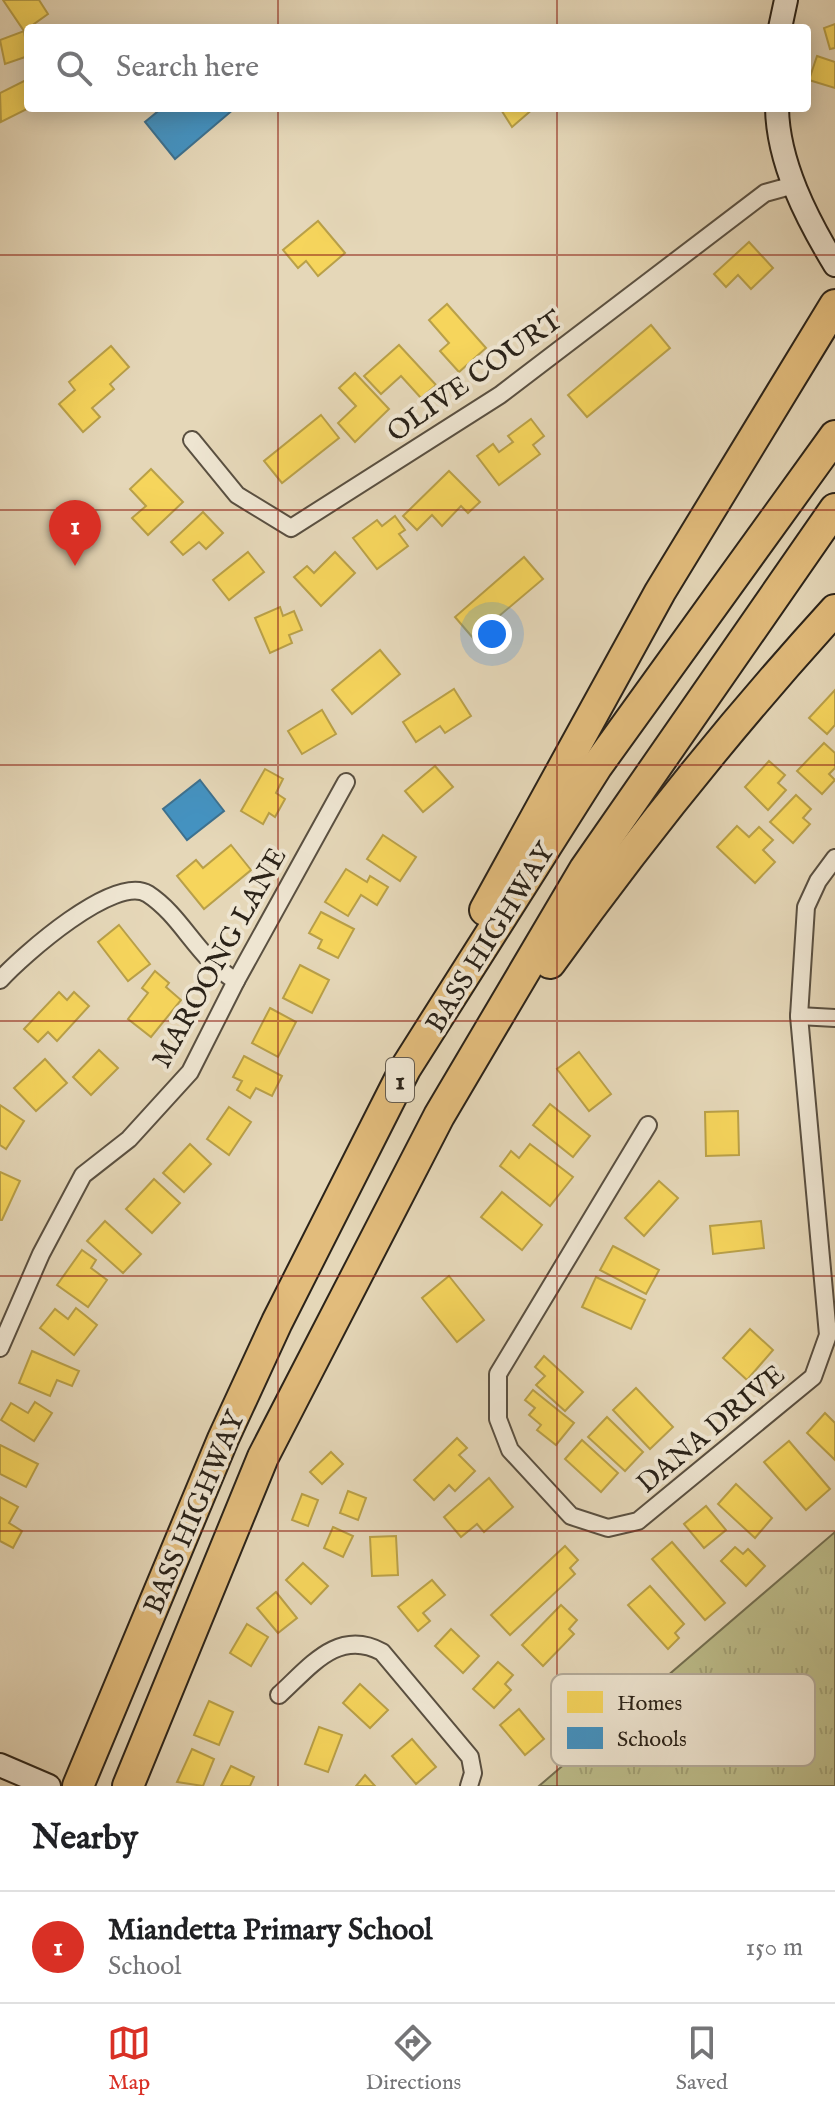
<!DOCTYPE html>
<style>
:root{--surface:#fff;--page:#f6f6f6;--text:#202124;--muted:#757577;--line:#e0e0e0;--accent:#d93025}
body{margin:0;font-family:"IM FELL English",serif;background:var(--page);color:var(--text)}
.you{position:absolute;left:492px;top:634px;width:28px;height:28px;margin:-20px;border:6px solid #fff;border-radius:50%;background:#1a73e8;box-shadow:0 0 0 12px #1a73e833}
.badge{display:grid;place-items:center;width:52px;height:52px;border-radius:50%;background:var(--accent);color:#fff;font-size:26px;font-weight:700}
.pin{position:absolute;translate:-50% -66px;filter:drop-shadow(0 2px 4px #0008)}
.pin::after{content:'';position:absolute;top:42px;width:28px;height:24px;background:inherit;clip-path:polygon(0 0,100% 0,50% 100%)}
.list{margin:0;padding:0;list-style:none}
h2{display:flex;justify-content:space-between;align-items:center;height:104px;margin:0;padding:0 32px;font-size:34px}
h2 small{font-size:26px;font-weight:400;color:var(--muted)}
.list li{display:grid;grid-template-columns:52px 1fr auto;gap:24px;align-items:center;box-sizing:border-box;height:112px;padding:0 32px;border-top:2px solid var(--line)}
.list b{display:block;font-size:30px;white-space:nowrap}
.list p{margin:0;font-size:26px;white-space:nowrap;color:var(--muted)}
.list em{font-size:26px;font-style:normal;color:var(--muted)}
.icon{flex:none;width:44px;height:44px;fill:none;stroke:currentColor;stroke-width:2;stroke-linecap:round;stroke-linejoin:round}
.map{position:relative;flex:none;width:835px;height:1786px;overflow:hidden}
.search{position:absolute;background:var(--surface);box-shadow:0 4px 20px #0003;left:24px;right:24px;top:24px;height:88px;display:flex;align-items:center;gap:20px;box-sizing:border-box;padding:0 28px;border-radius:8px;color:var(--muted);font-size:30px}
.sheet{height:216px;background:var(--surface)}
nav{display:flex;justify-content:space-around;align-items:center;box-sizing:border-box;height:112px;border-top:2px solid var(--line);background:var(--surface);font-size:22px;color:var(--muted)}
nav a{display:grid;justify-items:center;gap:4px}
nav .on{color:var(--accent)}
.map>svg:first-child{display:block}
</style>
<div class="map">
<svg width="835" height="1786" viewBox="0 0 835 1786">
<defs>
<pattern id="grass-tufts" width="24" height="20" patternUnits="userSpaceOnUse" patternTransform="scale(2)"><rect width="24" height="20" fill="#bcbc8a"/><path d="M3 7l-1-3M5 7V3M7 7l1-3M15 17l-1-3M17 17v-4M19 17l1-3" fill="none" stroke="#a2a176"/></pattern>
</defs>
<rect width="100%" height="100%" fill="#e5d7b8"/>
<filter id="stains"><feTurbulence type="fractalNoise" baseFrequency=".0025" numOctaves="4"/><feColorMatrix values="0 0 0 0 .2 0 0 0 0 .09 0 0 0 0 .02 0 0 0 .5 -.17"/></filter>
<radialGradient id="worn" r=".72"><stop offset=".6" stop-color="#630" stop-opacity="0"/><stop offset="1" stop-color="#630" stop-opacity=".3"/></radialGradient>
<path fill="url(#grass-tufts)" stroke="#747052" stroke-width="2" d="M 835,1532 L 835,1786 L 539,1786 Z"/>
<g fill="#f6d55c" stroke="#b9a048" stroke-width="2">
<path d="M 3,0 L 39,0 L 48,14 L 24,31 Z"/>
<path d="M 835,24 L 835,48 L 830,49 L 824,28 Z"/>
<path d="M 24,31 L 28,56 L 5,64 L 0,40 Z"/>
<path d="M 817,56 L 835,62 L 835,88 L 809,80 Z"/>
<path d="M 26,80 L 29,108 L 1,122 L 0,93 Z"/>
<path d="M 500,108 L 534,108 L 512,127 Z"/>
<path d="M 318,221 L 345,253 L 318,276 L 306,261 L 298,268 L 283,250 Z"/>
<path d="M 749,242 L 773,268 L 751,289 L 738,275 L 726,287 L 714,274 Z"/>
<path d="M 447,304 L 486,348 L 459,372 L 440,351 L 449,343 L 429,320 Z"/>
<path d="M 651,325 L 670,348 L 587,417 L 568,395 Z"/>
<path d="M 399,345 L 436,385 L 421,398 L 401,376 L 381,394 L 364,376 Z"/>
<path d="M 111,346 L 129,367 L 110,384 L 114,389 L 92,408 L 100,417 L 83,432 L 59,404 L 75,390 L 69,382 Z"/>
<path d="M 355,373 L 389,409 L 355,442 L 338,423 L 356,406 L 339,388 Z"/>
<path d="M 321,415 L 339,438 L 282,483 L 264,461 Z"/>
<path d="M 531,419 L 544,436 L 533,445 L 540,454 L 499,485 L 477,456 L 493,444 L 499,452 L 513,442 L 508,436 Z"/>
<path d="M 151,469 L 183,502 L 148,535 L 132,518 L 146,506 L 130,489 Z"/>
<path d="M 449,471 L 480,502 L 468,513 L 461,506 L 442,526 L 432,515 L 417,530 L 403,516 Z"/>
<path d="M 203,512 L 223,533 L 206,549 L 199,542 L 183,555 L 171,542 Z"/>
<path d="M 395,516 L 405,530 L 399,534 L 408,546 L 377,569 L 353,538 L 377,520 L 382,526 Z"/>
<path d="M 248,552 L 264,572 L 229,600 L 213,580 Z"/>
<path d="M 335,552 L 355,573 L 321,606 L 294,577 L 307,566 L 314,573 Z"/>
<path d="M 524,557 L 543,579 L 473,638 L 455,617 Z"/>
<path d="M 280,607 L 283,616 L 294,611 L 302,630 L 289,635 L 292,643 L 270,653 L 255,618 Z"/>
<path d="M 380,650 L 400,674 L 352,714 L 332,690 Z"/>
<path d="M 454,689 L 471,716 L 445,733 L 440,726 L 416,742 L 403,722 Z"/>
<path d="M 835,690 L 835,725 L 827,734 L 809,718 Z"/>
<path d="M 322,710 L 336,734 L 302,754 L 288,731 Z"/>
<path d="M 824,743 L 835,753 L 835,768 L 829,774 L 835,780 L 822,794 L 797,771 Z"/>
<path d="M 769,761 L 785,775 L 778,783 L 786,790 L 768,810 L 745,787 Z"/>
<path d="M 435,766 L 453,787 L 423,812 L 405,791 Z"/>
<path d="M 265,769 L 283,779 L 276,793 L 285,799 L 275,817 L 269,813 L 263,824 L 241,811 Z"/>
<path d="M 796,795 L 811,809 L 803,818 L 810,824 L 793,843 L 770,822 Z"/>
<path d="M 737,826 L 749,837 L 759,827 L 773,840 L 763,850 L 775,862 L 755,883 L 717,847 Z"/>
<path d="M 383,835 L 416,857 L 400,881 L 367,859 Z"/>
<path d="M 231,845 L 251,870 L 204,909 L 177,876 L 196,860 L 203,868 Z"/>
<path d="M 346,869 L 367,882 L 370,876 L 388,887 L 377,905 L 361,895 L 348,916 L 325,902 Z"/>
<path d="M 321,912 L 354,929 L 338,958 L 318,948 L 322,940 L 309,933 Z"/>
<path d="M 119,925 L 150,964 L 128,981 L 98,942 Z"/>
<path d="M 300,965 L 329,980 L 312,1013 L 283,998 Z"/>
<path d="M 155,971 L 169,983 L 166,987 L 181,1000 L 151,1037 L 128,1019 L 148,993 L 142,988 Z"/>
<path d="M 59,992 L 67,1000 L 74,992 L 89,1006 L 57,1041 L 48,1032 L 38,1042 L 24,1029 Z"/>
<path d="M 270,1008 L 296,1022 L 278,1057 L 252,1043 Z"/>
<path d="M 99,1050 L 118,1068 L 91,1095 L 73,1077 Z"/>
<path d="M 579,1052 L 611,1094 L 589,1111 L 557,1069 Z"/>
<path d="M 244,1056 L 282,1076 L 272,1096 L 256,1088 L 250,1098 L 237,1090 L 242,1081 L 233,1077 Z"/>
<path d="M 45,1059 L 67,1083 L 36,1111 L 14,1088 Z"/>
<path d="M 550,1104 L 590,1136 L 573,1157 L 533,1125 Z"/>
<path d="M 0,1105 L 24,1121 L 6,1149 L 0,1145 Z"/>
<path d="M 229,1107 L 251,1122 L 229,1155 L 207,1139 Z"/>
<path d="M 738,1111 L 739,1155 L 706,1156 L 705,1112 Z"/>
<path d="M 190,1144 L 211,1164 L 184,1192 L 163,1173 Z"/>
<path d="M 530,1144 L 573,1177 L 550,1206 L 500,1166 L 511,1151 L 519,1158 Z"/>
<path d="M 0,1172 L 20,1181 L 2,1220 L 0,1220 Z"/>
<path d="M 154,1179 L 180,1203 L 152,1233 L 126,1209 Z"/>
<path d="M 659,1181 L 678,1198 L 644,1236 L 625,1218 Z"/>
<path d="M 502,1192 L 542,1225 L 522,1250 L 481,1217 Z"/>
<path d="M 105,1221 L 141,1254 L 123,1273 L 87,1241 Z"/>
<path d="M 761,1221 L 764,1248 L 713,1254 L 710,1226 Z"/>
<path d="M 613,1246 L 659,1270 L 646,1294 L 600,1270 Z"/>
<path d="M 82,1250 L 96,1260 L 91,1268 L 107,1280 L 88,1307 L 57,1285 Z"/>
<path d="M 449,1276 L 484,1320 L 457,1342 L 422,1298 Z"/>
<path d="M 596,1277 L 645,1300 L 631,1329 L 582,1307 Z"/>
<path d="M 76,1308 L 97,1325 L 74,1355 L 40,1328 L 55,1309 L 68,1319 Z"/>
<path d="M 750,1329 L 773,1350 L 747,1380 L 723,1358 Z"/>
<path d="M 32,1351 L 79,1371 L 72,1386 L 57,1380 L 50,1396 L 19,1383 Z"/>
<path d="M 544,1356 L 583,1392 L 565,1411 L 536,1385 L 545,1376 L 535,1367 Z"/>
<path d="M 636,1388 L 673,1427 L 650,1449 L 613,1410 Z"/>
<path d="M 533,1390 L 574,1423 L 556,1445 L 537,1430 L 541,1425 L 529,1415 L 535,1408 L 525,1400 Z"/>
<path d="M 35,1402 L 52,1413 L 34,1441 L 1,1420 L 11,1403 L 28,1413 Z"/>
<path d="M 825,1413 L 835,1423 L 835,1460 L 807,1433 Z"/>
<path d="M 607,1417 L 643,1452 L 625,1471 L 588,1437 Z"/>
<path d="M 457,1438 L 467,1448 L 459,1455 L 475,1471 L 455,1491 L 449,1485 L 434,1500 L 414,1480 Z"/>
<path d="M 582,1440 L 618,1473 L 601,1492 L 565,1459 Z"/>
<path d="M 789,1441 L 830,1489 L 806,1510 L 764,1462 Z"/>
<path d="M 0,1445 L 38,1464 L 26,1487 L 0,1474 Z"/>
<path d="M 331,1452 L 343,1464 L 322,1484 L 310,1472 Z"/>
<path d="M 489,1478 L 513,1507 L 484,1532 L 477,1524 L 461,1537 L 444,1517 Z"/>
<path d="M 736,1484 L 772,1518 L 755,1538 L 718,1504 Z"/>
<path d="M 348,1491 L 366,1498 L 358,1520 L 340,1513 Z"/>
<path d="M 302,1494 L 318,1500 L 308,1526 L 292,1520 Z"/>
<path d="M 0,1497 L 18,1507 L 9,1523 L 22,1531 L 13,1548 L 0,1541 Z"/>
<path d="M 706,1506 L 726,1530 L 704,1548 L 684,1524 Z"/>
<path d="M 333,1527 L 353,1536 L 343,1557 L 324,1548 Z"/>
<path d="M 396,1536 L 398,1575 L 372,1576 L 370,1537 Z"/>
<path d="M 672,1542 L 725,1603 L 705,1620 L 652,1559 Z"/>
<path d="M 565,1546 L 578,1560 L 570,1568 L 575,1574 L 510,1635 L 491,1615 Z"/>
<path d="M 735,1547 L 743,1554 L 748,1549 L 765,1566 L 746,1586 L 721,1561 Z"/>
<path d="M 303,1563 L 328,1586 L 311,1604 L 286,1580 Z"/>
<path d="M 432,1580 L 445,1595 L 423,1613 L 430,1621 L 418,1631 L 398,1607 Z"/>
<path d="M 650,1586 L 684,1624 L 675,1633 L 679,1638 L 668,1649 L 628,1605 Z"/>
<path d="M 276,1592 L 297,1618 L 278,1633 L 257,1608 Z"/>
<path d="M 561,1605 L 577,1620 L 569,1629 L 574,1634 L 543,1666 L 522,1645 Z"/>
<path d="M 247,1624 L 268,1637 L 251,1666 L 230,1653 Z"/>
<path d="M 451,1629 L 479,1656 L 463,1673 L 435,1646 Z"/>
<path d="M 498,1662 L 513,1675 L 505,1684 L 511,1690 L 494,1708 L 473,1689 Z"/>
<path d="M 360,1684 L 388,1710 L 370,1728 L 343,1703 Z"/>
<path d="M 209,1701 L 233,1712 L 219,1745 L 194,1735 Z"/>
<path d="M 519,1709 L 544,1739 L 525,1755 L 500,1725 Z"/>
<path d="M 319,1727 L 342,1735 L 328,1772 L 305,1764 Z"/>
<path d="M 412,1739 L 436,1767 L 416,1784 L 392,1756 Z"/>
<path d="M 192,1749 L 214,1759 L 203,1786 L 177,1782 Z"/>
<path d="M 231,1766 L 254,1777 L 250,1786 L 221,1786 Z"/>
<path d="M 365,1775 L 375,1786 L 356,1786 Z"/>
</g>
<g fill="#4393c3" stroke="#3c7190" stroke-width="2">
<path d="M 162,108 L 235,108 L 175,159 L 145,122 Z"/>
<path d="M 200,780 L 224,811 L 187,840 L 163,809 Z"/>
</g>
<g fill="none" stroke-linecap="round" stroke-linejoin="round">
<defs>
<g id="street">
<path d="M 192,440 L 237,495 L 291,528 L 500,395 L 765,193 L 794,185"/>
<path d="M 0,980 C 22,956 115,873 148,894 C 183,917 197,958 236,981"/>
<path d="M 799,1016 L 835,1018"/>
<path d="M 648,1125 L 498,1374 L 498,1419 L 510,1450 L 571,1516 L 608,1528 L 638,1521 L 813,1377 L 828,1335 L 799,1016 L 806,907 L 818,881 L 835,858"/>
<path d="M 0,1348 L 41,1254 L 83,1175 L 129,1139 L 190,1072 L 236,981 L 346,782"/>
<path d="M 279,1695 C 310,1667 338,1628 382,1652 L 470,1757 L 473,1773 L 469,1786"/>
</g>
<g id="secondary">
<path d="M 780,28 L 786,0"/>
<path d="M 777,108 C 778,163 807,219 835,265"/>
<path d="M 0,1765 L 49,1786"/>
</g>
<g id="highway">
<path d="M 485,910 L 660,592 L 835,305"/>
<path d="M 550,963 C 639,839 733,722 835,610"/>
<path d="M 78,1786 L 223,1439 L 277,1322 L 405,1069 L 597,766 L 835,436"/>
<path d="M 128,1786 L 263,1457 L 439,1116 L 585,869 L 835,509"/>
</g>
</defs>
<use href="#street" stroke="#5a5041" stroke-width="20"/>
<use href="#secondary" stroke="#2b2319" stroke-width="26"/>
<use href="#highway" stroke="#2b2319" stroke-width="34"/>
<use href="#street" stroke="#eee5d1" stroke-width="16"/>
<use href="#secondary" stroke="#eee5d1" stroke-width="22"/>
<use href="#highway" stroke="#e2bc7c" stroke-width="30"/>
</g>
<path fill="none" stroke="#8f2418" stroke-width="2" stroke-opacity="0.55" d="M 278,0 L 278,28M 557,0 L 557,28M 278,108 L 278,1786M 557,108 L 557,1786M 0,255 L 835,255M 0,510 L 835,510M 0,765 L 835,765M 0,1021 L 835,1021M 0,1276 L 835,1276M 0,1531 L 835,1531"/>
<g text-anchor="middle" stroke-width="8" stroke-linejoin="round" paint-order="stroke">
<rect fill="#eee5d1" stroke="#665d50" stroke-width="2" x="386" y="1058" width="28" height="44" rx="6"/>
<g font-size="26" font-weight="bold" fill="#2b2319">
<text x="400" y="1089">1</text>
</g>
<g font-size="28" fill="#2b2319" stroke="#eee5d1">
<text transform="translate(474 375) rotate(-35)" y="10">OLIVE COURT</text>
<text transform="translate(489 937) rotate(-58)" y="10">BASS HIGHWAY</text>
<text transform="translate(218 957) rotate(-61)" y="10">MAROONG LANE</text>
<text transform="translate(710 1428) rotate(-40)" y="10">DANA DRIVE</text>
<text transform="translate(193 1512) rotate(-67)" y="10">BASS HIGHWAY</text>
</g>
</g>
<rect x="551" y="1674" width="264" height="92" rx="12" fill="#eee5d1" stroke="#b4ab9a" stroke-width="2"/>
<rect x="567" y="1691" width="36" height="22" fill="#f6d55c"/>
<rect x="567" y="1727" width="36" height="22" fill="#4393c3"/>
<g font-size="22" fill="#2b2319">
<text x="617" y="1710">Homes</text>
<text x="617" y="1746">Schools</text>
</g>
<rect width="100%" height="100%" filter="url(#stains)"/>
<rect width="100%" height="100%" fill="url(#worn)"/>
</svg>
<div class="you"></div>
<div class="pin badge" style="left:75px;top:566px">1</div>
<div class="search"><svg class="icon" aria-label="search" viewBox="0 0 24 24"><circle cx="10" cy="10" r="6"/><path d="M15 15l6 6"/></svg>Search here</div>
</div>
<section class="sheet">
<h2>Nearby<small></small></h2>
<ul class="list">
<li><span class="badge">1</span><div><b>Miandetta Primary School</b><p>School</p></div><em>150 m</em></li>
</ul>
</section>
<nav>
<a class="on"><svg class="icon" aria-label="map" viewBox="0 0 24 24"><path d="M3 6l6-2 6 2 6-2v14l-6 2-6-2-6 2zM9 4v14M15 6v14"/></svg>Map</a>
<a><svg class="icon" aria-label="directions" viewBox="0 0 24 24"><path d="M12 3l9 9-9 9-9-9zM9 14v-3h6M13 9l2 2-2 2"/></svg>Directions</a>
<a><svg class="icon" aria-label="saved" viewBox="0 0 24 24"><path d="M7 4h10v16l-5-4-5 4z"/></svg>Saved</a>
</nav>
